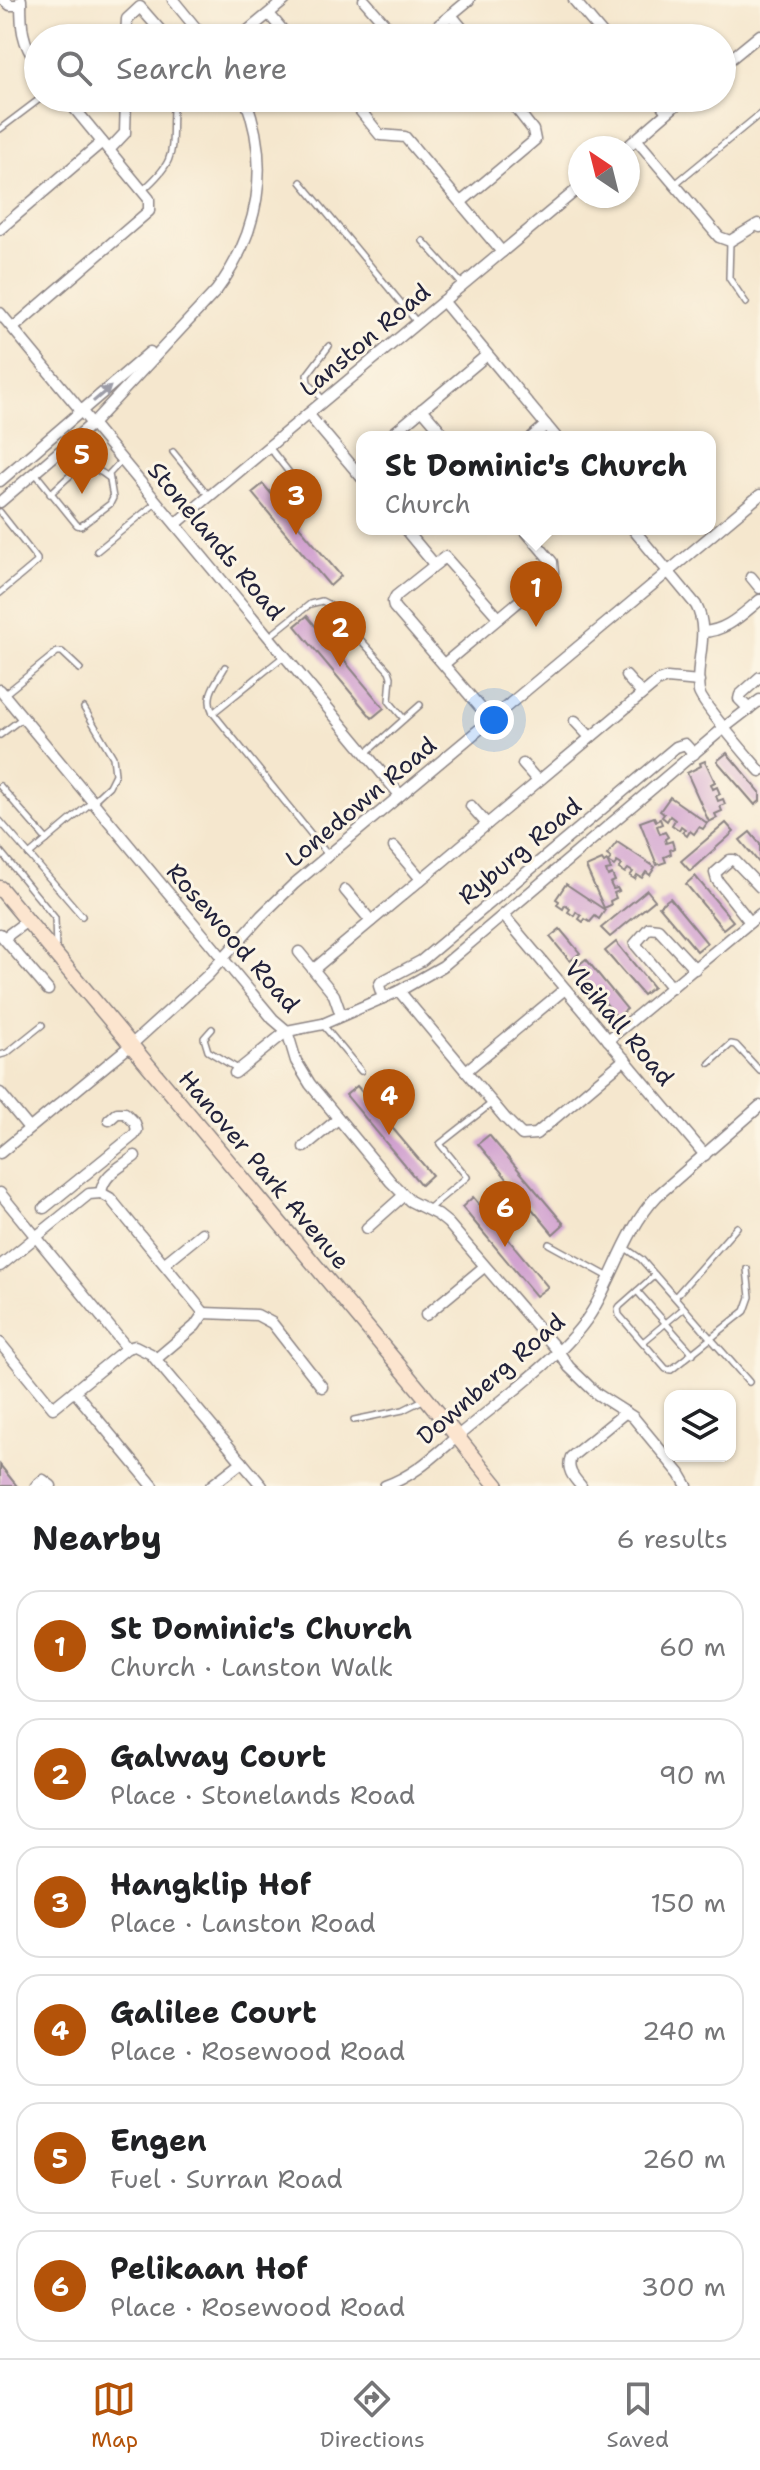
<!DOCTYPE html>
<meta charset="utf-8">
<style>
:root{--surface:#fff;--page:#f2f2f2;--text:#202124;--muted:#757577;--line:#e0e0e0;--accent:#b45309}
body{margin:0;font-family:"Shantell Sans",sans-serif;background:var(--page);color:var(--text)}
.controls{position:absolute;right:24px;bottom:24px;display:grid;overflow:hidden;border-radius:16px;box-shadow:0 2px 6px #0004}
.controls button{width:72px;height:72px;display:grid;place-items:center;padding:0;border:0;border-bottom:2px solid var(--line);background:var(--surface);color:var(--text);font:40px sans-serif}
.compass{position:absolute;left:568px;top:136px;width:72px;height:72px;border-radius:50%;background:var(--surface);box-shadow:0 2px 6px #0004;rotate:325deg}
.you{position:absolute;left:494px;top:720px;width:28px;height:28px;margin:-20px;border:6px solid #fff;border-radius:50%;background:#1a73e8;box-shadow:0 0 0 12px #1a73e833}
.badge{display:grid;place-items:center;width:52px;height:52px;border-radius:50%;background:var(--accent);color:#fff;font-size:26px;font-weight:700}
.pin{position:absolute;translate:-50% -66px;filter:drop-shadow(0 2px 4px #0008)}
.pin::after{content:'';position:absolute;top:42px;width:28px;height:24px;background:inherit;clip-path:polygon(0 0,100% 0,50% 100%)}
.popup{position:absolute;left:356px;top:431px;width:360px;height:104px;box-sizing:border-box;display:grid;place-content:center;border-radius:16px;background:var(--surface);filter:drop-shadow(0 2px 6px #0005);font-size:26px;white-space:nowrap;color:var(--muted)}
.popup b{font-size:30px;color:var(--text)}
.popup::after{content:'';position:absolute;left:50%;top:100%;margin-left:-16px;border:16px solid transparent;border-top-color:var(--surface)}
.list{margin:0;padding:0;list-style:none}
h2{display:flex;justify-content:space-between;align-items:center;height:104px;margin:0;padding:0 32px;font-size:34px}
h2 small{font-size:26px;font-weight:400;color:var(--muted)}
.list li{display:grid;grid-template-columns:52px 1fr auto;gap:24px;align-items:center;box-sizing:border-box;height:112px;margin:0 16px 16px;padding:0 16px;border:2px solid var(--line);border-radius:24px}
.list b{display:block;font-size:30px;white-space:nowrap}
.list p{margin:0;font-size:26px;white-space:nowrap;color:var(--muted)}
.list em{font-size:26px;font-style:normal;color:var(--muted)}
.icon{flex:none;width:44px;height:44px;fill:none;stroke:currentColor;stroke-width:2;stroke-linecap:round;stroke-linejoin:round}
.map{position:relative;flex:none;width:760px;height:1486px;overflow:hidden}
.search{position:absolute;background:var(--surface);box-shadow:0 2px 6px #0004;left:24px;right:24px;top:24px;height:88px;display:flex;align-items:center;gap:20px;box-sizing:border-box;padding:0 28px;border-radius:44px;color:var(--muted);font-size:30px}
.sheet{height:872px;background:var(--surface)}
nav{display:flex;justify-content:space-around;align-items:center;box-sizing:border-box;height:112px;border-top:2px solid var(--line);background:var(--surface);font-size:22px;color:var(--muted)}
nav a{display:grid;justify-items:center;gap:4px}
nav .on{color:var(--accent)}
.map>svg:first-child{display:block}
</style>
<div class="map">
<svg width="760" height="1486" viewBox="0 0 760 1486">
<rect width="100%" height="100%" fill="#fcf5e5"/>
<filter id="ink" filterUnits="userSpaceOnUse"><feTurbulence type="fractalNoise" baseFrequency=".0125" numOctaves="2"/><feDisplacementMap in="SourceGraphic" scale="16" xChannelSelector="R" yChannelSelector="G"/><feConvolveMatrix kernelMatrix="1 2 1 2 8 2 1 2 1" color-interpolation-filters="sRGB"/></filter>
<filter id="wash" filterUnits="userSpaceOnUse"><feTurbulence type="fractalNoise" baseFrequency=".006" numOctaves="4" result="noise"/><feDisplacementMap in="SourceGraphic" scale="32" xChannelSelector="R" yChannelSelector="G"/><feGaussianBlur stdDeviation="1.8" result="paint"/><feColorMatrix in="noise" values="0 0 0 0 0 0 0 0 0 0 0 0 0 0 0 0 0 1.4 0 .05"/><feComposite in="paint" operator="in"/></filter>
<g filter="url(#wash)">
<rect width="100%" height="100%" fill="#f5e7ce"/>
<g id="blocks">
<g fill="#d1a2d0">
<path d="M 263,484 L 341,576 L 330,586 L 252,493 Z"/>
<path d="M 307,616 L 384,708 L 372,718 L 295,626 Z"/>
<path d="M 727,753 L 760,792 L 760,801 L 755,805 L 717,761 Z"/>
<path d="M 705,761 L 715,782 L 711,784 L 713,789 L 717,787 L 720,794 L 716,796 L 718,801 L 723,799 L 725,804 L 720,806 L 722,811 L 715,814 L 717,818 L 709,822 L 687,773 L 701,766 L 700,763 Z"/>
<path d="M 670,797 L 707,823 L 703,829 L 699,827 L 694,834 L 690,831 L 687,836 L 682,832 L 685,829 L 681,826 L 679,830 L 672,825 L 675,820 L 670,816 L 667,821 L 662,817 L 664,814 L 660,811 Z"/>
<path d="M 654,817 L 656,821 L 660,819 L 662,824 L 657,826 L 660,834 L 665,832 L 668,837 L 665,839 L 666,843 L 672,841 L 674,848 L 670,850 L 671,854 L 664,857 L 666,862 L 657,865 L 640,822 Z"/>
<path d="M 726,823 L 734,832 L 690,871 L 681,861 Z"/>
<path d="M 750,832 L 760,844 L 760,864 L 740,840 Z"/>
<path d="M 617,842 L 655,867 L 650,875 L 646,872 L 642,878 L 637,875 L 635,879 L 630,876 L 633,872 L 628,869 L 625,873 L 619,869 L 622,865 L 617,862 L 614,866 L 608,862 L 611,858 L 607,855 Z"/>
<path d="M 602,860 L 604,863 L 607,861 L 611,870 L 606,871 L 608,876 L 612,874 L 615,881 L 610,883 L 613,889 L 617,888 L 619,891 L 614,893 L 616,898 L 610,901 L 611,905 L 604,908 L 586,867 Z"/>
<path d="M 695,876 L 733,921 L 723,929 L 686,884 Z"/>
<path d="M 566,884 L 605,910 L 599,919 L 595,916 L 590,922 L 585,919 L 583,922 L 579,919 L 581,916 L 576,912 L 574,916 L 568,912 L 570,909 L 565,905 L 563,909 L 557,905 L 559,901 L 556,899 Z"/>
<path d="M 647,890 L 655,900 L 610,937 L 601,928 Z"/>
<path d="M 670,898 L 707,943 L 697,951 L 659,906 Z"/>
<path d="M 560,929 L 580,953 L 570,961 L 550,937 Z"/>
<path d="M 616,942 L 653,987 L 643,995 L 605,951 Z"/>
<path d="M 586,959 L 627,1009 L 617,1017 L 576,967 Z"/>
<path d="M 357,1086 L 432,1175 L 421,1185 L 346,1095 Z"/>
<path d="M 489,1135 L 564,1224 L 553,1234 L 478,1144 Z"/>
<path d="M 473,1197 L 548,1287 L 536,1296 L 462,1207 Z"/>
<path d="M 0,1465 L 17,1486 L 0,1486 Z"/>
</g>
</g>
</g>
<g filter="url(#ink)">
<use href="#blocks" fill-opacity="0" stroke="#8c8484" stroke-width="2"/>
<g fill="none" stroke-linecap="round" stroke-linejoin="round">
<defs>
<g id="lane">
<path d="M 0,129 L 41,98"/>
<path d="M 301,182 L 416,321"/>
<path d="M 675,184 L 760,114"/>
<path d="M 143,190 C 178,159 171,153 173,109"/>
<path d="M 423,241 L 462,284"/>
<path d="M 730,242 L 729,278 L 746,303"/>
<path d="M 323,400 L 308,382 L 307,375 L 329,346"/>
<path d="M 269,447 L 306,494"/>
<path d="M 173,452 L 208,495"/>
<path d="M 35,473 L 77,525 L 81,526 L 110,504 L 113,498 L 109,474 L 122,460"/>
<path d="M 50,494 C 72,475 81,456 108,477"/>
<path d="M 0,512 L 37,559 L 37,562 L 0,593"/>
<path d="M 97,551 L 157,502"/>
<path d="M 270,636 L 310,604 L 322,601 L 328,604 L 389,671 L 391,677 L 389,701 L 404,719"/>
<path d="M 225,667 C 216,683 204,695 213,713 L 328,855"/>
<path d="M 5,694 L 57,652 L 62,652 L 80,669"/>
<path d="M 213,713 L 284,656"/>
<path d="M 0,735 L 21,719"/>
<path d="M 366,753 L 420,705"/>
<path d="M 0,786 L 47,840"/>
<path d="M 0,821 L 82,916"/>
<path d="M 0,851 L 55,918 L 56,950"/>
<path d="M 29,855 L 92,802 L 109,786 L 115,774 L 113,757 L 84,708"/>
<path d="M 323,1025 L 361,1071"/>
<path d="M 212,1029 L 204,1038 L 208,1051 L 238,1069"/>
<path d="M 0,1055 L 7,1053 L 42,1025"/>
<path d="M 710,1063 L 731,1044 L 736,1045 L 760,1071"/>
<path d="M 427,1210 L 467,1177 L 440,1144 L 492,1103"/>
<path d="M 549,1244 L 609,1277"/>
<path d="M 624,1247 L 641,1259 L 749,1382"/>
<path d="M 655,1275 L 620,1306 L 618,1309 L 619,1315 L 666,1369 L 671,1370 L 745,1311 L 750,1297 L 747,1269"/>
<path d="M 637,1291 L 693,1354"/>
<path d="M 675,1297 L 737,1227"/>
<path d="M 643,1342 L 684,1308"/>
<path d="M 354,1420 L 403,1410 L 425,1399"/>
</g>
<g id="street">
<path d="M 4,0 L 10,5 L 21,5"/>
<path d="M 21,0 C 21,25 21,43 38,64"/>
<path d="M 173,0 L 204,38"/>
<path d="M 364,0 L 397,38"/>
<path d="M 574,0 L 606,38"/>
<path d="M 269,14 L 289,38"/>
<path d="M 451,15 L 470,38"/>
<path d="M 126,38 L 127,19 L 140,7 L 167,38"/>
<path d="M 239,38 L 285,0"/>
<path d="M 423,38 L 469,0"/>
<path d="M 722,66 L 760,35"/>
<path d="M 339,98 L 345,102 L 354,103 L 356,98"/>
<path d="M 656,98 L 667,112"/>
<path d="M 354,103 L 380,135 L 405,137 L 502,252"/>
<path d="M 636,139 L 719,237 L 730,241 L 758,224 L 760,227"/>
<path d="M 626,148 L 684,98"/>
<path d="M 109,150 L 125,133 L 126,98"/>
<path d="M 461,202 L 535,140 L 533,130 L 508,98"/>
<path d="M 0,229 L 102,142"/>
<path d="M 443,301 L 556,437"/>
<path d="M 0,313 L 400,795"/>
<path d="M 13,328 L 149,211 L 149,199 L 66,98"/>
<path d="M 422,409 L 446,437"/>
<path d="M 308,414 L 362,478"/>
<path d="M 389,437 L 487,355"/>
<path d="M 532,437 L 546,425"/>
<path d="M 0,481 L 150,352"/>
<path d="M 0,502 L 93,423 L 216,291 C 259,234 271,165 245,98"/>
<path d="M 176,524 L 580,187"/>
<path d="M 405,529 L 434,564"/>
<path d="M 633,529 L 696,605 C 711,633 694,663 699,692 C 702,704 749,758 760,771"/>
<path d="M 751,577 L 760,588"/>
<path d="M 703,632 C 727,631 742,614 760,600"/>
<path d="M 444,664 L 553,573 L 552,562 L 524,529"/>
<path d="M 626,676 L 642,694"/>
<path d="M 0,690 L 273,1019 L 287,1031 L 296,1061 L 310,1084 L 391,1182 L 410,1201 L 438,1215 L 448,1223 L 558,1351 L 569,1367 L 597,1394 L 633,1417 L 680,1474 L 687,1486"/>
<path d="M 749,709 L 739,699 L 740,695 L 760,677"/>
<path d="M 491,720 L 394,607 L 393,602 L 396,596 L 445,557 L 499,618"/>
<path d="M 575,721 L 590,737"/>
<path d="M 523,764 L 538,781"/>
<path d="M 471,806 L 487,824"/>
<path d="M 394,847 L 421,879"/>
<path d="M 345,890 L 371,921"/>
<path d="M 504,916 L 705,1155"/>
<path d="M 750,922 L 717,880 L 715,873 L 730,860 L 734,860 L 760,887"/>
<path d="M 0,934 L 48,990"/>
<path d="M 4,938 L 27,921"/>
<path d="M 299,952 L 334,995 L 341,1015"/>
<path d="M 314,969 L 658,681 L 667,678 L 699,681"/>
<path d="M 672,988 L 635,944 L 649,928 L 658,929 L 695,969"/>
<path d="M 399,991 L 505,1118 L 522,1135 L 536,1134 L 625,1059"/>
<path d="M 383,998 L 379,986 L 381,982 L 421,961 L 676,747 L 685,744 L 694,754"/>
<path d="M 608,1040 L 760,914"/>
<path d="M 466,1071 L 565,989"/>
<path d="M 235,1073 L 287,1031 L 323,1024 L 399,991 L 443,966 L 725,727 L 760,700"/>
<path d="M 0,1093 L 29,1128"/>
<path d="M 304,1147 L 338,1119"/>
<path d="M 0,1153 L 131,1045 L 207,976 L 261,916 L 294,884 L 760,495"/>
<path d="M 0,1193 L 127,1348"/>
<path d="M 101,1193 L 110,1198 L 204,1313"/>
<path d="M 101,1193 C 103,1174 121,1167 135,1156"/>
<path d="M 44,1208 L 134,1135 L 137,1130 L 135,1123 L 125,1113 L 117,1113 L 109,1120"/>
<path d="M 367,1228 L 403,1196"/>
<path d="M 165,1263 L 202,1233"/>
<path d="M 0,1266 L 89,1194 L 101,1193"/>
<path d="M 204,1313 L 257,1315 L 272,1323 L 322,1387"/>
<path d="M 426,1315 L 484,1267"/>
<path d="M 0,1343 L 53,1408 L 127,1348"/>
<path d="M 127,1348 L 135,1346 L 151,1354 L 262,1486"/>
<path d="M 156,1359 L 195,1326 L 204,1313"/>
<path d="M 74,1391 L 153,1486"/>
<path d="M 36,1486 L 43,1480 L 51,1486"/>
<path d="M 211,1486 L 242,1462"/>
<path d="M 385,1486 C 417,1475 439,1451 465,1430 C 505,1397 569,1352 594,1308 C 616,1270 627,1228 657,1196 L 760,1106"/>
<path d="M 581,1486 C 573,1477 566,1469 571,1457 L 626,1412"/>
</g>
<path id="secondary" d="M 0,888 L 426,1398 L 497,1486"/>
</defs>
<use href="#lane" stroke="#8c8484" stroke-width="8"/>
<use href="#street" stroke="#8c8484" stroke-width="13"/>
<use href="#secondary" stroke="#8c8484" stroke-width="17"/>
<use href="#lane" stroke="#fff" stroke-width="5"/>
<use href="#street" stroke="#fff" stroke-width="10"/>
<use href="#secondary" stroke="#fce5cf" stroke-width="14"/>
</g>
<defs><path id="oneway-solid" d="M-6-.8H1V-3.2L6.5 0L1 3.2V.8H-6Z" transform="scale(2)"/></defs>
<use fill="#9c9ca7" href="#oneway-solid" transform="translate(102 394) rotate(-41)"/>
</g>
<g text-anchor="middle" stroke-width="6" stroke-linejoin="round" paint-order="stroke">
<g font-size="24" fill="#22223b" stroke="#fcf5e5">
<text transform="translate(365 340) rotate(-40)" y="8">Lanston Road</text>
<text transform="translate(216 541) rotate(50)" y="8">Stonelands Road</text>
<text transform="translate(361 802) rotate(-40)" y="8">Lonedown Road</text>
<text transform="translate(520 851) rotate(-40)" y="8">Ryburg Road</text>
<text transform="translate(233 938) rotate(49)" y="8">Rosewood Road</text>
<text transform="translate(619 1023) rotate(50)" y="8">Vleihall Road</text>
<text transform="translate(264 1170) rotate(50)" y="8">Hanover Park Avenue</text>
<text transform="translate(491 1379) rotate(-41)" y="8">Downberg Road</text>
</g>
</g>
</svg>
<div class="controls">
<button><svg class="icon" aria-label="layers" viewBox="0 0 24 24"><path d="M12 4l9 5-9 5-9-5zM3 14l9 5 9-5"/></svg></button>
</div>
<svg class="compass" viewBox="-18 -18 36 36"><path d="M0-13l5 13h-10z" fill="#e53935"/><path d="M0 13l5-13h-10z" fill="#757577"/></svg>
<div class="you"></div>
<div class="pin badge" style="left:536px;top:627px">1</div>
<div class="popup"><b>St Dominic's Church</b>Church</div>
<div class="pin badge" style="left:340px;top:667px">2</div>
<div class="pin badge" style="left:296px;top:535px">3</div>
<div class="pin badge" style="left:389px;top:1135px">4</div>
<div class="pin badge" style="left:82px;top:494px">5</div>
<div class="pin badge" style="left:505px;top:1247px">6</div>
<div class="search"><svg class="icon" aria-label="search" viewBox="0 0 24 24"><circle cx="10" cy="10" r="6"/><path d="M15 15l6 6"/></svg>Search here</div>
</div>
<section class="sheet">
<h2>Nearby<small>6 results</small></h2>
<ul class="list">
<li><span class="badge">1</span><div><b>St Dominic's Church</b><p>Church · Lanston Walk</p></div><em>60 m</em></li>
<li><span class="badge">2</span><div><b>Galway Court</b><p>Place · Stonelands Road</p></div><em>90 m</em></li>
<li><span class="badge">3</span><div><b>Hangklip Hof</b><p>Place · Lanston Road</p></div><em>150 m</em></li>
<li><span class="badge">4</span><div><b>Galilee Court</b><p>Place · Rosewood Road</p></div><em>240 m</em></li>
<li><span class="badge">5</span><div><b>Engen</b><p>Fuel · Surran Road</p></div><em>260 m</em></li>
<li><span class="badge">6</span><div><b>Pelikaan Hof</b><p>Place · Rosewood Road</p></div><em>300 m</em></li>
</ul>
</section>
<nav>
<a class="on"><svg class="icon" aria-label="map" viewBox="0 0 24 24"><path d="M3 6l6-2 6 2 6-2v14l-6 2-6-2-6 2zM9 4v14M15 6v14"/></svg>Map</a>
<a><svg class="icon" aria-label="directions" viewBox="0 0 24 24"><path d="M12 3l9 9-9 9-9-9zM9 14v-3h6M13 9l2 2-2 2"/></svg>Directions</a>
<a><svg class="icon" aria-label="saved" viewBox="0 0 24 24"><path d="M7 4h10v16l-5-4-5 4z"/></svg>Saved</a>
</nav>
